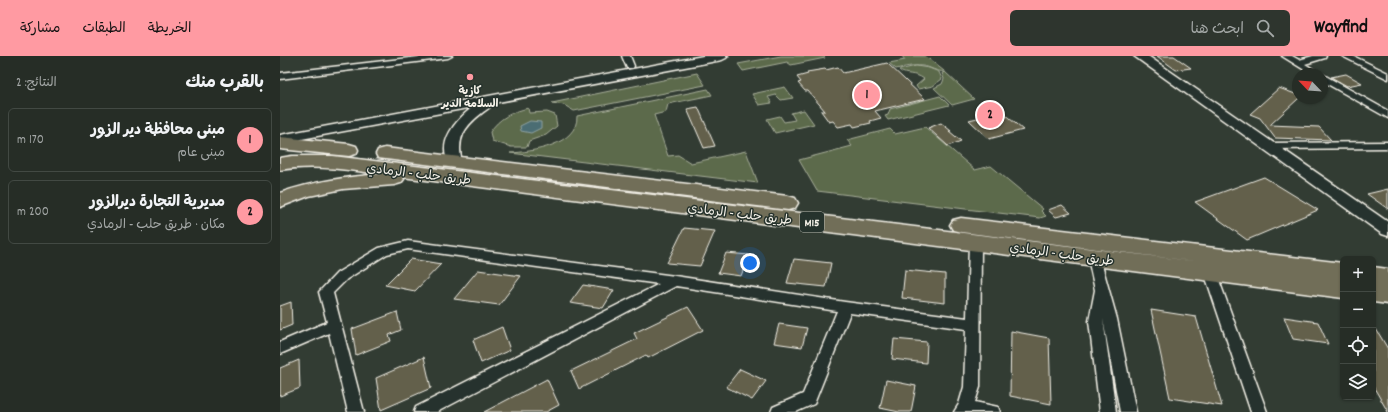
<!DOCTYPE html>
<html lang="ar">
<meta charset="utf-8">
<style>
:root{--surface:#262d26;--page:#2e352e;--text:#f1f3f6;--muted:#a4a8a7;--line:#424943;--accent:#ff9aa2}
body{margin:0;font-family:Dekko,"Playpen Sans Arabic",sans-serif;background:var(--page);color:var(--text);direction:rtl}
.controls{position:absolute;right:12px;bottom:12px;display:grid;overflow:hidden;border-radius:6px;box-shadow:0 1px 3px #0004}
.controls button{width:36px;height:36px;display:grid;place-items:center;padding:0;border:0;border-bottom:1px solid var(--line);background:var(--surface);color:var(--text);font:20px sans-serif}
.compass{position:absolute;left:1012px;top:12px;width:36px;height:36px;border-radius:50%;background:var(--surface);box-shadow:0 1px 3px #0004;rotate:295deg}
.you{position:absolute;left:470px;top:207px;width:14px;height:14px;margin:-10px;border:3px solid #fff;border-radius:50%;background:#1a73e8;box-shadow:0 0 0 6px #1a73e833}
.badge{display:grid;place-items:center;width:26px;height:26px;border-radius:50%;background:var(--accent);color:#111;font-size:13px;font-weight:700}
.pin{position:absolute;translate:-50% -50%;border:2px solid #fff;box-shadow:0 1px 4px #0006}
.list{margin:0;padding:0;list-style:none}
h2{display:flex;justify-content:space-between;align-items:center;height:52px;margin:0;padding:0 16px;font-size:17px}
h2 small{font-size:13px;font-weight:400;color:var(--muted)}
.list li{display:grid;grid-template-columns:26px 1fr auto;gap:12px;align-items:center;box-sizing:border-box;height:64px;margin:0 8px 8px;padding:0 8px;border:1px solid var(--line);border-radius:6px}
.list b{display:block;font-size:15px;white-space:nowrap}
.list p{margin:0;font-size:13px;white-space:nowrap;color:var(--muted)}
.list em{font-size:13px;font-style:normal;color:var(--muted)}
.icon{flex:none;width:22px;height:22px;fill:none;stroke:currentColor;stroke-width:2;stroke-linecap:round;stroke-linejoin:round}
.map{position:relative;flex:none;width:1108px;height:356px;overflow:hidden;direction:ltr}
header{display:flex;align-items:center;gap:24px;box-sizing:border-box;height:56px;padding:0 20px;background:var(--accent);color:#111}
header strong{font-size:19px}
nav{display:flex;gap:22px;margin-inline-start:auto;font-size:14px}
.search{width:280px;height:36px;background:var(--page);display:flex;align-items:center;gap:10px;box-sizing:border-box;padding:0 14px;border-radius:6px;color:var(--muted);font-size:15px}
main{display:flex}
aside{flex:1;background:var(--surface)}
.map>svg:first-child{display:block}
</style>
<header>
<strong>Wayfind</strong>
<div class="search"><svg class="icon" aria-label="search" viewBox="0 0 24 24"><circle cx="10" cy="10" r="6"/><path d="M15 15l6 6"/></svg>ابحث هنا</div>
<nav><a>الخريطة</a><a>الطبقات</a><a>مشاركة</a></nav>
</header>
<main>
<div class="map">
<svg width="1108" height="356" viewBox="0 0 1108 356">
<rect width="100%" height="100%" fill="#323c33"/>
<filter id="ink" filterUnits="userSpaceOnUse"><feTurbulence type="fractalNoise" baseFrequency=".025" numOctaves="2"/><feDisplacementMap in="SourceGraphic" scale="8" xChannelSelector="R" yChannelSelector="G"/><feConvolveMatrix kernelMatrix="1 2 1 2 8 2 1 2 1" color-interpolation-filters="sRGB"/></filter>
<g filter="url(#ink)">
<g fill="#5c6b4c" stroke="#a8ae9a">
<path d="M 501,0 L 543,0 L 545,2 L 511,9 L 507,6 L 463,15 L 458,8 Z"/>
<path d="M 622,0 L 645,0 L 664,15 C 658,17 649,10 642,10 C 633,9 624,11 616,13 L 609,7 L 625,4 Z"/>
<path d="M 636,10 L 649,12 L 659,16 L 662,23 L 653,30 L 638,33 L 636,30 L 644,23 C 635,16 625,20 619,14 Z"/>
<path d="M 665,16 L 694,43 L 672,49 L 654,32 L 662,28 L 664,23 L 662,17 Z"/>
<path d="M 417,17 L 425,29 L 294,55 L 284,49 L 272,47 Z"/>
<path d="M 505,31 L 513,42 L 501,44 L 496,39 L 488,41 L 492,47 L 479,49 L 472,38 Z"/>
<path d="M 428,33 L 432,39 L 388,48 L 386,56 L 374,59 L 388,100 L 398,99 L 411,107 L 466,95 L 478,127 L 230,97 C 252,96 298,89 297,60 Z"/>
<path d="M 660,40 L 669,49 L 608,64 L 605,60 L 608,59 L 610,53 Z"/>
<path d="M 248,52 L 249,57 L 267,56 L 275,59 L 277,70 L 266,79 L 249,85 L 247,91 L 231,91 L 212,85 L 210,76 C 219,62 232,56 248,52 Z"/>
<path d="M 524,54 L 534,68 L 495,77 L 487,63 L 500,60 L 504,66 L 515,64 L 511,57 Z"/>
<path d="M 645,71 L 695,114 L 711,110 L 763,153 L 761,155 L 766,160 L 760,162 L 537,135 L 519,104 L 572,90 L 567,84 L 610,73 L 615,78 Z"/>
</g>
<path fill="#4c6d73" stroke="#8fa2a2" d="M 250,65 L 261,66 L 261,72 L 251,77 L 241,75 L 240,70 Z"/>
<g fill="#63604c" stroke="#f4f1e8">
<path d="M 877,0 L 894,0 L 911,12 L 896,14 Z"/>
<path d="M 607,7 L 645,43 L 595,55 L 601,62 L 590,65 L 591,67 L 574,71 L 572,68 L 558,71 L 553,65 L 549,66 L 541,55 L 545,55 L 528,35 L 525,35 L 518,27 L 521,26 L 517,21 L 528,18 L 527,16 L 545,13 L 546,14 L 558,11 L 563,17 Z"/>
<path d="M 1066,18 L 1082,27 L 1067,30 L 1051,21 Z"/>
<path d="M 999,32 L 1018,39 L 1019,42 L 990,69 L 1039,71 L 1051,84 L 995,82 L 980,62 L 970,58 Z"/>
<path d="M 418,51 L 435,90 L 424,92 L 407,53 Z"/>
<path d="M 722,56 L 743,74 L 709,83 L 689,64 Z"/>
<path d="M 661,67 L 671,75 L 669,75 L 681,85 L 668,90 L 648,72 Z"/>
<path d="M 984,121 L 1038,154 L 967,184 L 915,146 Z"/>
<path d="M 1108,133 L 1108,153 L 1087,138 Z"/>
<path d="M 782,149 L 791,157 L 776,161 L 768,154 Z"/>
<path d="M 404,172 L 435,175 L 420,210 L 387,207 Z"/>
<path d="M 446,197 L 469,199 L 461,220 L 438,217 Z"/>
<path d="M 131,203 L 161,208 L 135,235 L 105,229 Z"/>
<path d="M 514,203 L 551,207 L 546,231 L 507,227 Z"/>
<path d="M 198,214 L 241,220 L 219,249 L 174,243 Z"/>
<path d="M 625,214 L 665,218 L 665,247 L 622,242 Z"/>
<path d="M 303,229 L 334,234 L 323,252 L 290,247 Z"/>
<path d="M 11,246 L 12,269 L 0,274 L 0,250 Z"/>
<path d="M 408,251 L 423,274 L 368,302 L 366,299 L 299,333 L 291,315 L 357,283 L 354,277 Z"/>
<path d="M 871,254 L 916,261 L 942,350 L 890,342 Z"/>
<path d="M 117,256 L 121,274 L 109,279 L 111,285 L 76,299 L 72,273 Z"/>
<path d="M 1004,261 L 1038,266 L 1048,288 L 1013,283 Z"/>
<path d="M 499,268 L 527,272 L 522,291 L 494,287 Z"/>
<path d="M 1093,268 L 1108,293 L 1108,356 L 1093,330 Z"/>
<path d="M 222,271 L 230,294 L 201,307 L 193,284 Z"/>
<path d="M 731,275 L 769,282 L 771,348 L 730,340 Z"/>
<path d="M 614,283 L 647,286 L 646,307 L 612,303 Z"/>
<path d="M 144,301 L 151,332 L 101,354 L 96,322 Z"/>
<path d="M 19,304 L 20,332 L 0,340 L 0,312 Z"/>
<path d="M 460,313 L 486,325 L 472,344 L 446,331 Z"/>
<path d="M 267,323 L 279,349 L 266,356 L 204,356 Z"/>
<path d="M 606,324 L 636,330 L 631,356 L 619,356 L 600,352 Z"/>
</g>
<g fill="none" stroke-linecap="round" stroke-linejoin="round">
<defs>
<g id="street">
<path d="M 147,0 L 172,0 L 168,2 L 0,23 L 0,17 Z"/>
<path d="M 342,0 L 350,0 L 354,10 L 353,12 L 347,12 Z"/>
<path d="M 1002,0 L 1012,0 L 1019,4 L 1033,0 L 1046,0 L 1045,2 L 1025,8 L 1041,18 L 1031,18 Z"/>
<path d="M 1062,0 L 1073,0 L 1108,17 L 1108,23 Z"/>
<path d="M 1042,18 L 1108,55 L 1108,62 L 1042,25 Z"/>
<path d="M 1108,86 L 1108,92 L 988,93 L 983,90 L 988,87 Z"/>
<path d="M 695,182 L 699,183 L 701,186 L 700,331 L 695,346 L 718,351 L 720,356 L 674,356 L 679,348 L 684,331 L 686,273 L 570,257 L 534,348 L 516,356 L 491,356 L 493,351 L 523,338 L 557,255 L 396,230 L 157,356 L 134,356 L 136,351 L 379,228 L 128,193 L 107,198 L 67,223 L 53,237 L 84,356 L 68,356 L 49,277 L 0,298 L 0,286 L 47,266 L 39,236 L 57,217 L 99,192 L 128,185 L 395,220 L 565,246 L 687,262 L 689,186 L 691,183 Z"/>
<path d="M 814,198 L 818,199 L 820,202 L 837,263 L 856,356 L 840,356 L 823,263 L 836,356 L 820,356 L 809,265 L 815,234 L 808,202 L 810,199 Z"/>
<path d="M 930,211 L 935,213 L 936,216 L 987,356 L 971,356 L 924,216 L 925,213 Z"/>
</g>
<g id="secondary">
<path d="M 423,0 L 448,0 L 446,2 L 442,4 L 213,47 C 211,51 206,54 202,57 C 184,71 176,83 182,106 L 180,109 L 175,110 L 170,109 C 155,87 177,63 193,51 L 0,87 L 0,79 Z"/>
<path d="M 854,0 L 868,0 L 1108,166 L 1108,180 L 1102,178 Z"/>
</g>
<g id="highway">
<path d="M 0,81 L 69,88 L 76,90 L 78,94 L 76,98 L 69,100 L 0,93 Z"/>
<path d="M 105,92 L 508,140 L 515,142 L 518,147 L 515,152 L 508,154 L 98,102 L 96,98 L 98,94 Z"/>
<path d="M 12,100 L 53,100 L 920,206 L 681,176 L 673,174 L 670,169 L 673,164 L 681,162 L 1063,207 L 1063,242 L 122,121 L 124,123 L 121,127 L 114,129 L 63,133 L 29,140 L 0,151 L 0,137 C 33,125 66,121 101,118 C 67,114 33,108 0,114 L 0,102 Z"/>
<path d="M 1093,211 L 1108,213 L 1108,248 L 1093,246 Z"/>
</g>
</defs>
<use href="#street" stroke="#f4f1e8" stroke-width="3"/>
<use href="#secondary" stroke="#f4f1e8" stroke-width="3"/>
<use href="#highway" stroke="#f4f1e8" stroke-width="3"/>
<use href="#street" fill="#26332d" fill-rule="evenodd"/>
<use href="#secondary" fill="#26332d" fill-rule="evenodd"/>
<use href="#highway" fill="#716e59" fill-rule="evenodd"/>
</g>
</g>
<circle fill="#ff9aa2" stroke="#26332d" stroke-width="1.5" cx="190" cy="21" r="4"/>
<g text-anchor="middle" stroke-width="3" stroke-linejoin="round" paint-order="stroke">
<g font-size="11" font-weight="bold" fill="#f4f1e8" stroke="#26332d">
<text x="190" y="38">كازية<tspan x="190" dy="13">السلامه الدير</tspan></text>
</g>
<rect fill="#26332d" stroke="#b6b8b0" stroke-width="1" x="520" y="156" width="24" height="20" rx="3"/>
<g font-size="12" font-weight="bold" fill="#f4f1e8">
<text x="532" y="170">M15</text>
</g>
<g font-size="13" fill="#f4f1e8" stroke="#26332d">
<text transform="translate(139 117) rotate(7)" y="5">طريق حلب - الرمادي</text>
<text transform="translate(460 157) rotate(7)" y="5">طريق حلب - الرمادي</text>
<text transform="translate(782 197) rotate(8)" y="5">طريق حلب - الرمادي</text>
</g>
</g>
</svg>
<div class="controls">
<button>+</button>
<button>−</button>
<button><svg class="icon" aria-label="locate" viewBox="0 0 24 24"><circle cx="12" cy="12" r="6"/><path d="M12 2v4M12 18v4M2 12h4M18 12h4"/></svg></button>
<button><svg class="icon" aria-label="layers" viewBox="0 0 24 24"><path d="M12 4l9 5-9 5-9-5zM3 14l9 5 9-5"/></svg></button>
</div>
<svg class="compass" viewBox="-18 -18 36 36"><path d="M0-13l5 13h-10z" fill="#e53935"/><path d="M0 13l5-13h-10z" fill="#a4a8a7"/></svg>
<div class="you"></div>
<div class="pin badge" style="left:587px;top:39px">1</div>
<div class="pin badge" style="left:710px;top:59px">2</div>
</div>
<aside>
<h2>بالقرب منك<small>النتائج: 2</small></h2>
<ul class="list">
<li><span class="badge">1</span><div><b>مبنى محافظة دير الزور</b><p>مبنى عام</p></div><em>170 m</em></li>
<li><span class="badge">2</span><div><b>مديرية التجارة ديرالزور</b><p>مكان · طريق حلب - الرمادي</p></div><em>200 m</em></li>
</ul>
</aside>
</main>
